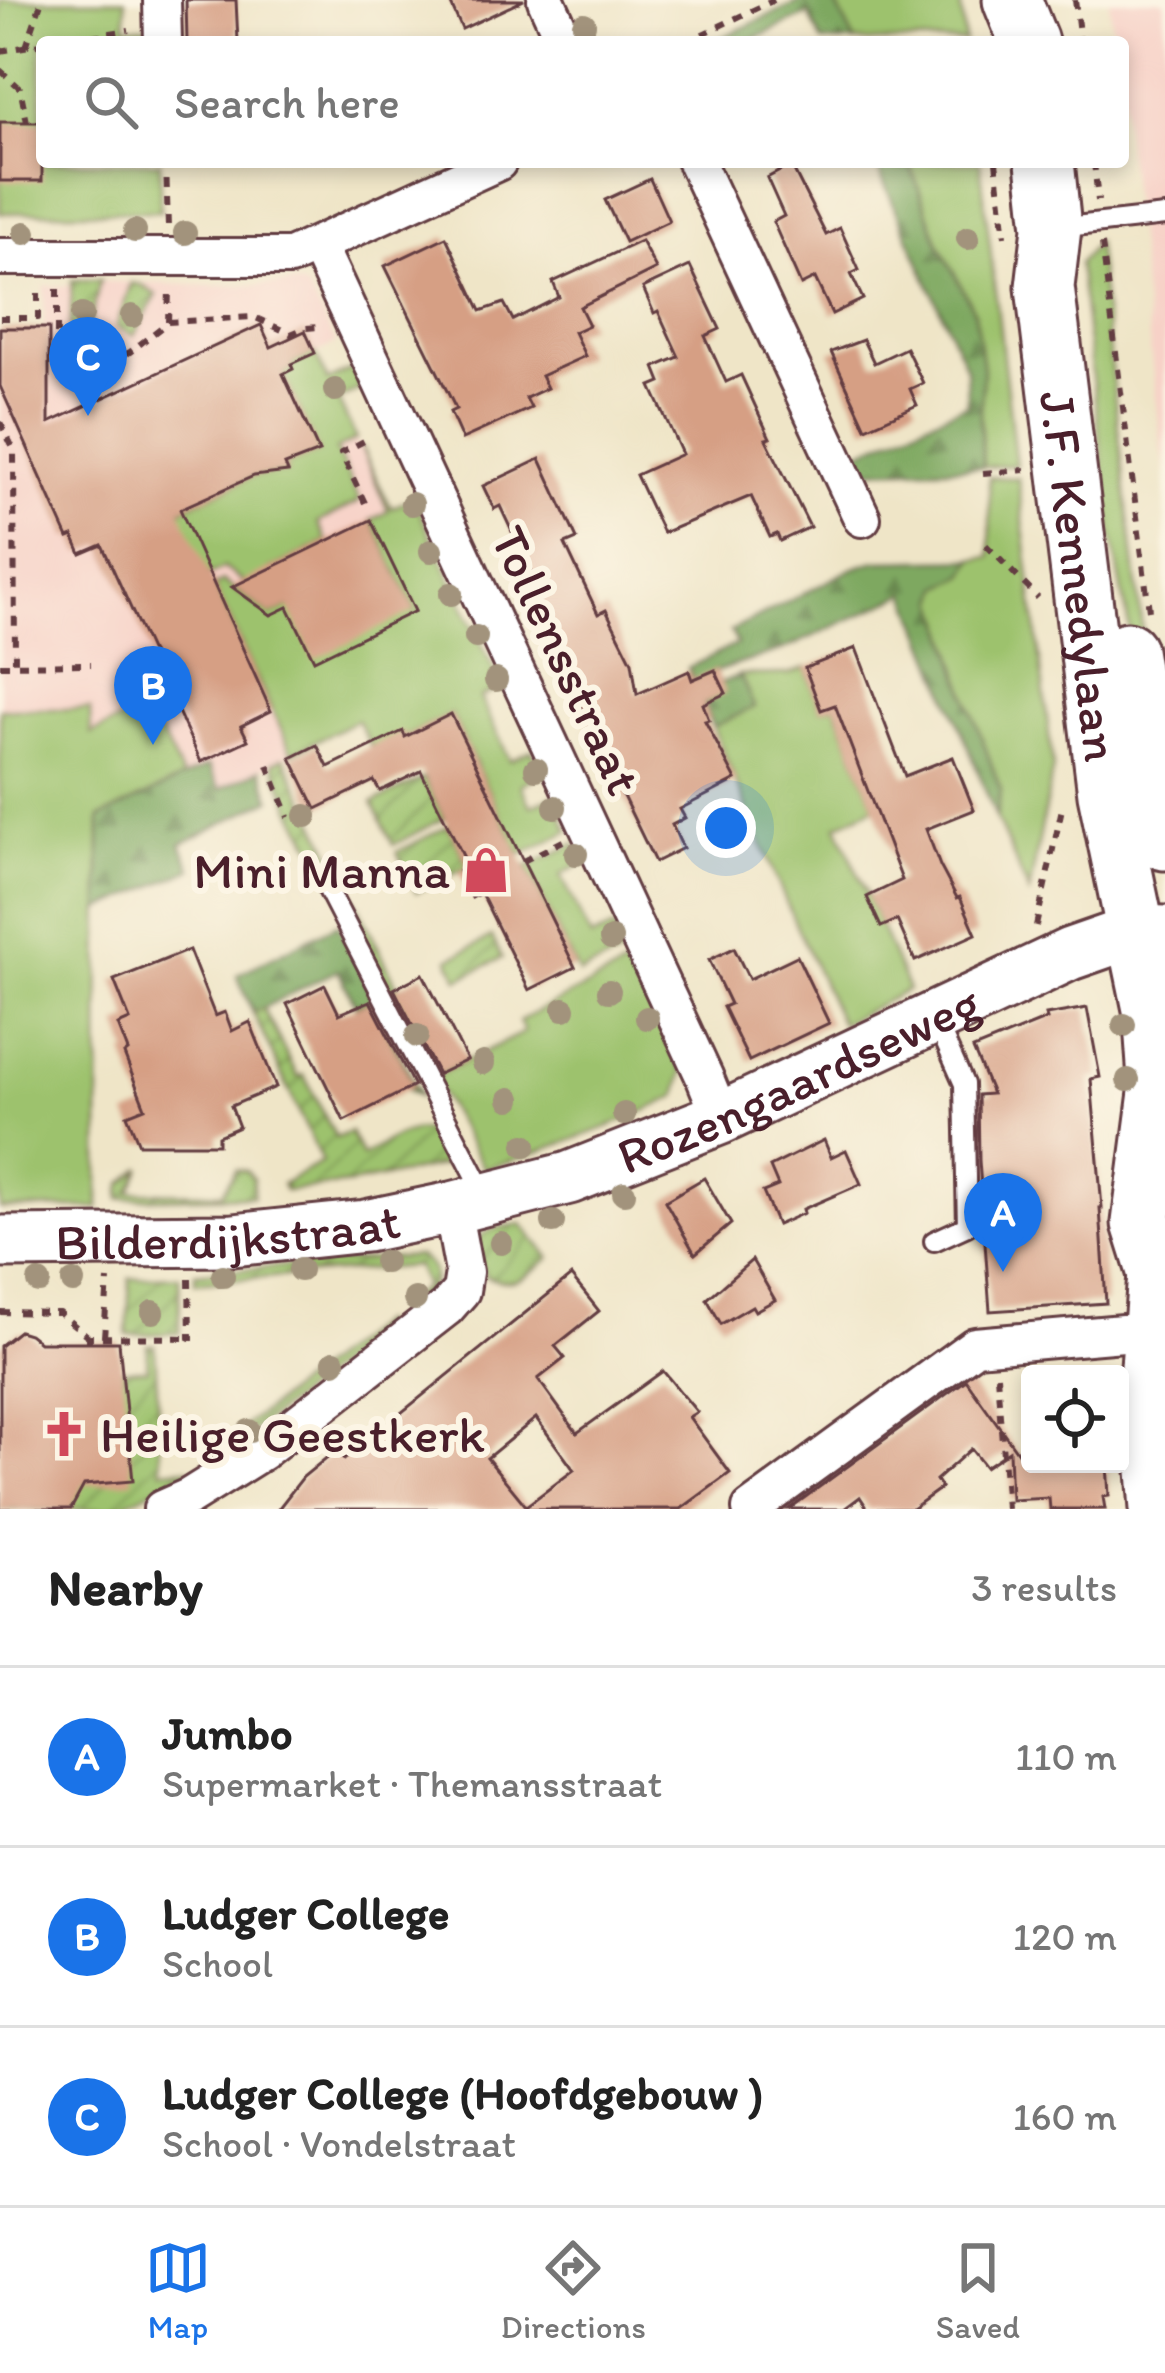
<!DOCTYPE html>
<meta charset="utf-8">
<style>
:root{--surface:#fff;--page:#f6f6f6;--text:#222;--muted:#767676;--line:#e0e0e0;--accent:#1a73e8}
body{margin:0;font-family:Itim,sans-serif;background:var(--page);color:var(--text)}
.controls{position:absolute;right:36px;bottom:36px;display:grid;overflow:hidden;border-radius:12px;box-shadow:0 6px 18px #0003}
.controls button{width:108px;height:108px;display:grid;place-items:center;padding:0;border:0;border-bottom:3px solid var(--line);background:var(--surface);color:var(--text);font:60px sans-serif}
.you{position:absolute;left:726px;top:828px;width:42px;height:42px;margin:-30px;border:9px solid #fff;border-radius:50%;background:#1a73e8;box-shadow:0 0 0 18px #1a73e833}
.badge{display:grid;place-items:center;width:78px;height:78px;border-radius:50%;background:var(--accent);color:#fff;font-size:39px;font-weight:700}
.pin{position:absolute;translate:-50% -99px;filter:drop-shadow(0 3px 6px #0008)}
.pin::after{content:'';position:absolute;top:63px;width:42px;height:36px;background:inherit;clip-path:polygon(0 0,100% 0,50% 100%)}
.list{margin:0;padding:0;list-style:none}
h2{display:flex;justify-content:space-between;align-items:center;height:156px;margin:0;padding:0 48px;font-size:51px}
h2 small{font-size:39px;font-weight:400;color:var(--muted)}
.list li{display:grid;grid-template-columns:78px 1fr auto;gap:36px;align-items:center;box-sizing:border-box;height:180px;padding:0 48px;border-top:3px solid var(--line)}
.list b{display:block;font-size:45px;white-space:nowrap}
.list p{margin:0;font-size:39px;white-space:nowrap;color:var(--muted)}
.list em{font-size:39px;font-style:normal;color:var(--muted)}
.icon{flex:none;width:66px;height:66px;fill:none;stroke:currentColor;stroke-width:2;stroke-linecap:round;stroke-linejoin:round}
.map{position:relative;flex:none;width:1165px;height:1509px;overflow:hidden}
.search{position:absolute;background:var(--surface);box-shadow:0 6px 18px #0003;left:36px;right:36px;top:36px;height:132px;display:flex;align-items:center;gap:30px;box-sizing:border-box;padding:0 42px;border-radius:12px;color:var(--muted);font-size:45px}
.sheet{height:696px;background:var(--surface)}
nav{display:flex;justify-content:space-around;align-items:center;box-sizing:border-box;height:168px;border-top:3px solid var(--line);background:var(--surface);font-size:33px;color:var(--muted)}
nav a{display:grid;justify-items:center;gap:6px}
nav .on{color:var(--accent)}
.map>svg:first-child{display:block}
</style>
<div class="map">
<svg width="1165" height="1509" viewBox="0 0 1165 1509">
<defs>
<pattern id="forest-firs" width="22" height="20" patternUnits="userSpaceOnUse" patternTransform="scale(3)"><rect width="22" height="20" fill="#7ea860"/><path d="M5 1l3.5 6h-7zM16 11l3.5 6h-7z" fill="#69884f"/></pattern>
<pattern id="garden-furrows" width="10" height="10" patternUnits="userSpaceOnUse" patternTransform="scale(3)"><rect width="10" height="10" fill="#9dc26d"/><path d="M-1 1l2-2M0 10L10 0M9 11l2-2" fill="none" stroke="#829d5a"/></pattern>
</defs>
<rect width="100%" height="100%" fill="#fcf5e5"/>
<filter id="ink" filterUnits="userSpaceOnUse"><feTurbulence type="fractalNoise" baseFrequency=".00833" numOctaves="2"/><feDisplacementMap in="SourceGraphic" scale="24" xChannelSelector="R" yChannelSelector="G"/><feConvolveMatrix kernelMatrix="1 2 1 2 8 2 1 2 1" color-interpolation-filters="sRGB"/></filter>
<filter id="wash" filterUnits="userSpaceOnUse"><feTurbulence type="fractalNoise" baseFrequency=".004" numOctaves="4" result="noise"/><feDisplacementMap in="SourceGraphic" scale="48" xChannelSelector="R" yChannelSelector="G"/><feGaussianBlur stdDeviation="2.7" result="paint"/><feColorMatrix in="noise" values="0 0 0 0 0 0 0 0 0 0 0 0 0 0 0 0 0 1.4 0 .05"/><feComposite in="paint" operator="in"/></filter>
<g filter="url(#wash)">
<rect width="100%" height="100%" fill="#efe5c7"/>
<g fill="#f7d1c7">
<path d="M 1109,0 L 1165,0 L 1165,474 L 1123,120 L 1123,42 L 1114,42 Z"/>
<path d="M 72,280 L 215,286 L 297,284 L 307,288 L 336,343 L 315,354 L 389,511 L 371,521 L 415,611 L 322,738 L 169,817 L 192,869 L 100,910 L 99,1208 L 0,1209 L 0,328 L 44,328 L 44,286 L 71,286 Z"/>
</g>
<g fill="#9dc26d" stroke="#74704c" stroke-width="3">
<path d="M 0,0 L 125,0 L 126,27 L 148,27 L 149,42 L 42,42 L 42,162 L 160,162 L 160,211 L 0,213 Z"/>
<path d="M 834,0 L 960,0 L 965,42 L 855,42 Z"/>
<path d="M 909,162 L 980,162 L 1016,465 L 983,467 L 975,313 L 939,244 Z"/>
<path d="M 1096,243 L 1155,735 L 1148,729 L 1111,530 L 1078,264 Z"/>
<path d="M 315,353 L 328,381 L 353,369 L 362,388 L 338,400 L 356,439 L 336,450 L 360,501 L 318,523 L 327,541 L 271,569 L 273,602 L 224,568 L 209,575 L 150,524 L 254,476 L 287,472 L 285,465 L 318,452 L 283,374 L 293,369 L 291,364 Z"/>
<path d="M 361,447 L 391,508 L 413,498 L 502,687 L 480,698 L 510,760 L 532,750 L 542,773 L 521,785 L 531,806 L 553,796 L 569,831 L 520,855 L 451,714 L 405,737 L 371,747 L 357,720 L 292,753 L 214,586 L 223,581 L 271,615 L 288,607 L 415,611 L 371,520 L 388,511 Z"/>
<path d="M 989,477 L 1018,478 L 1053,767 L 1029,893 L 996,817 L 1001,791 L 968,700 L 937,600 L 941,587 L 965,575 L 974,559 L 991,557 Z"/>
<path d="M 805,668 L 821,709 L 835,705 L 875,807 L 837,825 L 908,990 L 841,1024 L 792,916 L 713,727 L 754,707 L 740,675 L 790,674 Z"/>
<path d="M 148,708 L 183,778 L 100,818 L 99,1208 L 0,1209 L 0,709 L 90,709 L 91,734 Z"/>
<path d="M 575,844 L 583,863 L 561,875 L 591,938 L 614,928 L 626,953 L 579,974 L 526,867 Z"/>
<path d="M 631,964 L 683,1072 L 677,1096 C 615,1127 551,1149 484,1169 L 432,1078 L 524,1032 L 519,1021 Z"/>
</g>
<g fill="url(#forest-firs)" stroke="#646446" stroke-width="3">
<path d="M 803,0 L 834,0 L 855,42 L 822,42 L 809,14 L 747,42 L 712,42 Z"/>
<path d="M 875,162 L 909,162 L 939,244 L 975,313 L 983,369 L 980,422 L 983,467 L 864,470 L 856,453 L 967,404 L 966,368 Z"/>
<path d="M 974,559 L 965,575 L 941,587 L 937,600 L 968,700 L 1001,791 L 996,817 L 907,593 L 783,650 L 711,673 L 716,685 L 740,675 L 754,707 L 713,727 L 688,668 L 737,644 L 731,631 L 854,568 L 876,561 Z"/>
<path d="M 208,766 L 220,789 L 261,769 L 271,799 L 181,844 L 192,869 L 100,910 L 100,818 Z"/>
<path d="M 338,924 L 420,1096 L 408,1090 L 365,1003 L 356,1006 L 338,970 L 253,1013 L 237,975 Z"/>
</g>
<g fill="url(#garden-furrows)" stroke="#74704c" stroke-width="3">
<path d="M 72,280 L 100,280 L 90,327 L 70,328 Z"/>
<path d="M 131,283 L 141,285 L 157,295 L 134,336 L 116,327 Z"/>
<path d="M 284,757 L 335,860 L 323,865 L 293,811 L 273,763 Z"/>
<path d="M 424,778 L 444,818 L 393,845 L 373,803 Z"/>
<path d="M 448,826 L 468,866 L 416,892 L 397,852 Z"/>
<path d="M 347,883 L 440,1074 L 432,1078 L 336,889 Z"/>
<path d="M 492,937 L 502,958 L 459,979 L 449,959 Z"/>
<path d="M 263,1008 L 298,1077 L 304,1075 L 336,1138 L 350,1132 L 362,1156 C 384,1144 414,1119 439,1136 C 447,1141 450,1154 453,1163 L 351,1184 L 285,1191 L 282,1184 L 322,1162 L 253,1013 Z"/>
<path d="M 142,1167 L 130,1192 L 222,1193 L 236,1169 L 246,1171 L 253,1179 L 253,1196 L 120,1199 L 122,1184 Z"/>
<path d="M 522,1224 L 550,1258 C 525,1277 516,1289 485,1276 L 475,1243 C 485,1227 505,1227 522,1224 Z"/>
<path d="M 417,1256 C 449,1273 428,1294 408,1308 L 404,1302 L 425,1286 L 416,1266 L 195,1283 L 195,1273 Z"/>
<path d="M 179,1276 L 180,1333 L 127,1335 L 130,1278 Z"/>
<path d="M 379,1322 L 384,1328 L 251,1433 L 213,1461 L 208,1454 Z"/>
<path d="M 148,1345 L 155,1345 L 161,1470 L 188,1468 L 189,1472 L 113,1509 L 1,1509 L 119,1370 L 147,1369 Z"/>
</g>
<g id="blocks">
<g fill="#d69f84" fill-rule="evenodd">
<path d="M 186,0 L 236,0 L 238,42 L 187,42 Z"/>
<path d="M 449,0 L 524,0 L 462,29 Z"/>
<rect x="0" y="122" width="42" height="59"/>
<path d="M 791,165 L 826,235 L 840,228 L 859,270 L 851,274 L 863,299 L 832,314 L 815,278 L 801,285 L 773,222 L 784,216 L 767,178 Z"/>
<path d="M 650,179 L 669,221 L 625,242 L 605,200 Z"/>
<path d="M 446,237 L 481,311 L 504,303 L 513,320 L 559,297 L 553,282 L 641,241 L 656,269 L 580,307 L 589,325 L 574,332 L 585,356 L 541,376 L 547,388 L 526,398 L 531,408 L 462,439 L 450,412 L 456,409 L 385,266 Z"/>
<path d="M 690,266 L 720,329 L 705,336 L 726,382 L 741,375 L 770,438 L 766,439 L 810,527 L 780,541 L 777,534 L 770,537 L 751,496 L 663,533 L 636,475 L 682,454 L 651,386 L 661,382 L 655,367 L 679,357 L 658,311 L 654,313 L 643,288 Z"/>
<path d="M 261,325 L 271,347 L 305,331 L 315,353 L 291,364 L 293,369 L 283,374 L 319,452 L 285,465 L 288,472 L 254,476 L 180,509 L 271,711 L 241,726 L 248,740 L 201,762 L 102,545 L 81,554 L 73,536 L 68,538 L 63,527 L 0,386 L 0,328 L 49,328 L 49,423 Z"/>
<path d="M 863,340 L 874,363 L 906,348 L 923,383 L 910,389 L 917,405 L 866,428 L 831,352 Z"/>
<path d="M 540,459 L 577,539 L 565,544 L 598,614 L 606,610 L 632,662 L 637,694 L 689,671 L 692,680 L 715,670 L 726,693 L 703,704 L 709,720 L 705,721 L 736,780 L 680,809 L 685,818 L 672,825 L 683,848 L 655,862 L 620,790 L 616,791 L 586,730 L 594,726 L 566,685 L 554,639 L 547,642 L 526,595 L 539,589 L 500,506 L 494,509 L 483,486 Z"/>
<path d="M 371,520 L 415,611 L 314,660 L 288,607 L 271,615 L 232,587 Z"/>
<path d="M 856,648 L 905,776 L 953,757 L 974,810 L 926,829 L 940,866 L 957,898 L 960,897 L 976,934 L 915,961 L 897,920 L 881,927 L 867,897 L 902,880 L 835,705 L 821,710 L 805,668 Z"/>
<path d="M 451,714 L 575,967 L 529,990 L 481,893 L 472,898 L 459,871 L 468,866 L 421,771 L 380,791 L 374,781 L 316,809 L 291,758 L 317,745 L 328,767 L 403,731 L 405,737 Z"/>
<path d="M 734,948 L 749,979 L 797,956 L 829,1023 L 749,1061 L 723,1007 L 730,1004 L 709,960 Z"/>
<path d="M 189,950 L 215,1016 L 225,1012 L 232,1031 L 250,1022 L 276,1087 L 231,1106 L 239,1127 L 218,1136 L 218,1144 L 139,1144 L 127,1115 L 145,1108 L 124,1054 L 128,1051 L 118,1025 L 130,1020 L 114,980 Z"/>
<path d="M 423,974 L 467,1060 L 438,1074 L 394,989 Z"/>
<path d="M 325,985 L 339,1014 L 370,1001 L 414,1086 L 344,1121 L 287,1004 Z"/>
<path d="M 1087,1008 L 1100,1077 L 1091,1079 L 1102,1208 L 1100,1208 L 1106,1303 L 990,1311 L 979,1160 L 978,1095 L 992,1094 L 973,1049 L 1047,1019 L 1046,1015 Z"/>
<path d="M 824,1140 L 831,1157 L 846,1150 L 861,1184 L 803,1209 L 804,1213 L 777,1225 L 763,1192 L 778,1186 L 770,1167 Z"/>
<path d="M 704,1178 L 731,1224 L 695,1254 L 665,1201 Z"/>
<path d="M 752,1260 L 775,1300 L 755,1311 L 752,1306 L 721,1324 L 707,1299 Z"/>
<path d="M 571,1276 L 599,1311 L 555,1346 L 565,1358 L 538,1379 L 577,1433 L 663,1371 L 697,1412 L 689,1417 L 730,1473 L 681,1509 L 278,1509 L 303,1477 L 336,1450 L 344,1459 ZM 536,1418 L 574,1470 L 526,1506 L 487,1458 Z"/>
<path d="M 19,1331 L 29,1334 L 39,1342 L 119,1342 L 133,1481 L 84,1485 L 71,1509 L 0,1509 L 0,1346 Z"/>
<path d="M 966,1380 L 1026,1464 L 1107,1464 L 1109,1496 L 1103,1497 L 1105,1509 L 1050,1509 L 1049,1498 L 1011,1500 L 1009,1451 L 985,1467 L 971,1449 L 936,1480 L 941,1488 L 912,1509 L 868,1509 L 860,1497 L 844,1509 L 789,1509 Z"/>
</g>
</g>
</g>
<g filter="url(#ink)">
<use href="#blocks" fill-opacity="0" stroke="#633d42" stroke-width="3"/>
<g fill="none" stroke-linecap="round" stroke-linejoin="round">
<defs>
<g id="lane">
<path d="M 1057,228 L 1165,216"/>
<path d="M 323,880 L 486,1196"/>
<path d="M 934,1241 L 967,1226 L 964,1084 L 936,1021"/>
</g>
<g id="street">
<path d="M 162,0 L 163,42"/>
<path d="M 546,0 L 565,42"/>
<path d="M 696,162 L 862,518"/>
<path d="M 318,246 L 704,1076 L 721,1118"/>
<path d="M 0,257 L 290,257 L 498,162"/>
<path d="M 162,1509 L 189,1497 L 261,1452 L 446,1308 L 461,1291 L 464,1272 L 452,1208"/>
<path d="M 751,1509 L 975,1346 L 1123,1333 L 1152,1333"/>
</g>
<g id="secondary">
<path id="s1" d="M 0,1242 L 233,1240 L 366,1226 L 452,1208 L 522,1190 L 569,1178 L 721,1118 L 1070,954 L 1136,931 L 1165,932"/>
</g>
<g id="primary">
<path d="M 1012,0 L 1029,42"/>
<path id="s2" d="M 1045,162 L 1052,228 L 1045,287 L 1107,794 L 1152,1009 L 1158,1093 L 1141,1223 L 1157,1274"/>
<path d="M 1127,651 L 1146,763 L 1165,841"/>
<path d="M 1159,1509 L 1149,1380 L 1157,1274 L 1165,1258"/>
</g>
</defs>
<use href="#lane" stroke="#633d42" stroke-width="24"/>
<use href="#street" stroke="#633d42" stroke-width="42"/>
<use href="#secondary" stroke="#633d42" stroke-width="57"/>
<use href="#primary" stroke="#633d42" stroke-width="63"/>
<g stroke="#633d42" stroke-width="6" stroke-dasharray="9 9" stroke-linecap="butt">
<path d="M 1075,0 L 1080,42"/>
<path d="M 56,42 L 129,30"/>
<path d="M 686,42 L 774,0"/>
<path d="M 26,47 L 42,0"/>
<path d="M 0,51 L 42,44"/>
<path d="M 0,70 L 20,88 L 27,122"/>
<path d="M 166,162 L 168,228"/>
<path d="M 996,162 L 1005,236"/>
<path d="M 1094,162 L 1098,201"/>
<path d="M 1102,244 L 1150,618"/>
<path d="M 57,289 L 57,336 L 89,405"/>
<path d="M 0,318 L 38,318 L 38,287"/>
<path d="M 168,322 L 169,290"/>
<path d="M 75,376 L 130,352 L 168,322 L 254,317 L 291,334 L 305,328 L 320,327"/>
<path d="M 0,422 L 14,450 L 15,665"/>
<path d="M 983,473 L 1025,470"/>
<path d="M 365,503 L 341,453 L 370,438"/>
<path d="M 986,545 L 1038,598"/>
<path d="M 0,665 L 91,664"/>
<path d="M 268,765 L 289,817"/>
<path d="M 523,861 L 563,841"/>
<path d="M 1036,926 L 1063,804"/>
<path d="M 189,1279 L 190,1338 L 201,1338"/>
<path d="M 0,1312 L 59,1313 L 89,1337"/>
<path d="M 104,1337 L 108,1280"/>
<path d="M 89,1342 L 89,1337 L 190,1338"/>
<path d="M 997,1375 L 1007,1509"/>
</g>
<use href="#lane" stroke="#fff" stroke-width="18"/>
<use href="#street" stroke="#fff" stroke-width="36"/>
<use href="#secondary" stroke="#fff" stroke-width="51"/>
<use href="#primary" stroke="#fff" stroke-width="57"/>
</g>
<g fill="#a2937c">
<circle cx="584" cy="24" r="12"/>
<circle cx="135" cy="231" r="12"/>
<circle cx="25" cy="233" r="12"/>
<circle cx="185" cy="233" r="12"/>
<circle cx="968" cy="238" r="12"/>
<circle cx="82" cy="315" r="12"/>
<circle cx="132" cy="316" r="12"/>
<circle cx="335" cy="390" r="12"/>
<circle cx="412" cy="504" r="12"/>
<circle cx="431" cy="551" r="12"/>
<circle cx="451" cy="594" r="12"/>
<circle cx="476" cy="637" r="12"/>
<circle cx="496" cy="680" r="12"/>
<circle cx="536" cy="769" r="12"/>
<circle cx="555" cy="807" r="12"/>
<circle cx="306" cy="816" r="12"/>
<circle cx="576" cy="854" r="12"/>
<circle cx="611" cy="939" r="12"/>
<circle cx="609" cy="991" r="12"/>
<circle cx="564" cy="1009" r="12"/>
<circle cx="647" cy="1018" r="12"/>
<circle cx="1124" cy="1025" r="12"/>
<circle cx="417" cy="1036" r="12"/>
<circle cx="483" cy="1063" r="12"/>
<circle cx="1128" cy="1080" r="12"/>
<circle cx="510" cy="1099" r="12"/>
<circle cx="624" cy="1114" r="12"/>
<circle cx="525" cy="1145" r="12"/>
<circle cx="624" cy="1193" r="12"/>
<circle cx="553" cy="1222" r="12"/>
<circle cx="501" cy="1243" r="12"/>
<circle cx="385" cy="1262" r="12"/>
<circle cx="300" cy="1270" r="12"/>
<circle cx="223" cy="1276" r="12"/>
<circle cx="39" cy="1282" r="12"/>
<circle cx="73" cy="1282" r="12"/>
<circle cx="415" cy="1299" r="12"/>
<circle cx="153" cy="1312" r="12"/>
<circle cx="334" cy="1362" r="12"/>
<circle cx="249" cy="1431" r="12"/>
</g>
</g>
<defs>
<symbol id="shop-bare" viewBox="-9 -9 18 18"><path d="M-5-2.5h2.3a2.7 3.5 0 0 1 5.4 0H5L5.5 6h-11ZM-1.5-2.5h3a1.5 2.3 0 0 0-3 0Z" fill="#d1495b" stroke="#fcf5e5" stroke-width="2.5" paint-order="stroke"/></symbol>
<symbol id="church-bare" viewBox="-9 -9 18 18"><path d="M-1.2-6h2.4v3.5h3.3v2.4h-3.3V6h-2.4V-.1h-3.3v-2.4h3.3Z" fill="#d1495b" stroke="#fcf5e5" stroke-width="2.5" paint-order="stroke"/></symbol>
</defs>
<g fill-rule="evenodd">
<use href="#shop-bare" x="453" y="837" width="66" height="66"/>
<use href="#church-bare" x="31" y="1401" width="66" height="66"/>
</g>
<g text-anchor="middle" stroke-width="12" stroke-linejoin="round" paint-order="stroke">
<g font-size="51" fill="#4a1f2b" stroke="#fcf5e5">
<text dy="18" stroke="none"><textPath href="#s2" startOffset="417">J.F. Kennedylaan</textPath></text>
<text transform="translate(567 660) rotate(65)" y="18">Tollensstraat</text>
<text dy="18" stroke="none"><textPath href="#s1" startOffset="825">Rozengaardseweg</textPath></text>
<text dy="18" stroke="none"><textPath href="#s1" startOffset="228">Bilderdijkstraat</textPath></text>
</g>
<g font-size="51" fill="#4a1f2b" stroke="#fcf5e5" text-anchor="end">
<text x="450" y="888">Mini Manna</text>
<text x="100" y="1452" text-anchor="start">Heilige Geestkerk</text>
</g>
</g>
</svg>
<div class="controls">
<button><svg class="icon" aria-label="locate" viewBox="0 0 24 24"><circle cx="12" cy="12" r="6"/><path d="M12 2v4M12 18v4M2 12h4M18 12h4"/></svg></button>
</div>
<div class="you"></div>
<div class="pin badge" style="left:1003px;top:1272px">A</div>
<div class="pin badge" style="left:153px;top:745px">B</div>
<div class="pin badge" style="left:88px;top:416px">C</div>
<div class="search"><svg class="icon" aria-label="search" viewBox="0 0 24 24"><circle cx="10" cy="10" r="6"/><path d="M15 15l6 6"/></svg>Search here</div>
</div>
<section class="sheet">
<h2>Nearby<small>3 results</small></h2>
<ul class="list">
<li><span class="badge">A</span><div><b>Jumbo</b><p>Supermarket · Themansstraat</p></div><em>110 m</em></li>
<li><span class="badge">B</span><div><b>Ludger College</b><p>School</p></div><em>120 m</em></li>
<li><span class="badge">C</span><div><b>Ludger College (Hoofdgebouw )</b><p>School · Vondelstraat</p></div><em>160 m</em></li>
</ul>
</section>
<nav>
<a class="on"><svg class="icon" aria-label="map" viewBox="0 0 24 24"><path d="M3 6l6-2 6 2 6-2v14l-6 2-6-2-6 2zM9 4v14M15 6v14"/></svg>Map</a>
<a><svg class="icon" aria-label="directions" viewBox="0 0 24 24"><path d="M12 3l9 9-9 9-9-9zM9 14v-3h6M13 9l2 2-2 2"/></svg>Directions</a>
<a><svg class="icon" aria-label="saved" viewBox="0 0 24 24"><path d="M7 4h10v16l-5-4-5 4z"/></svg>Saved</a>
</nav>
